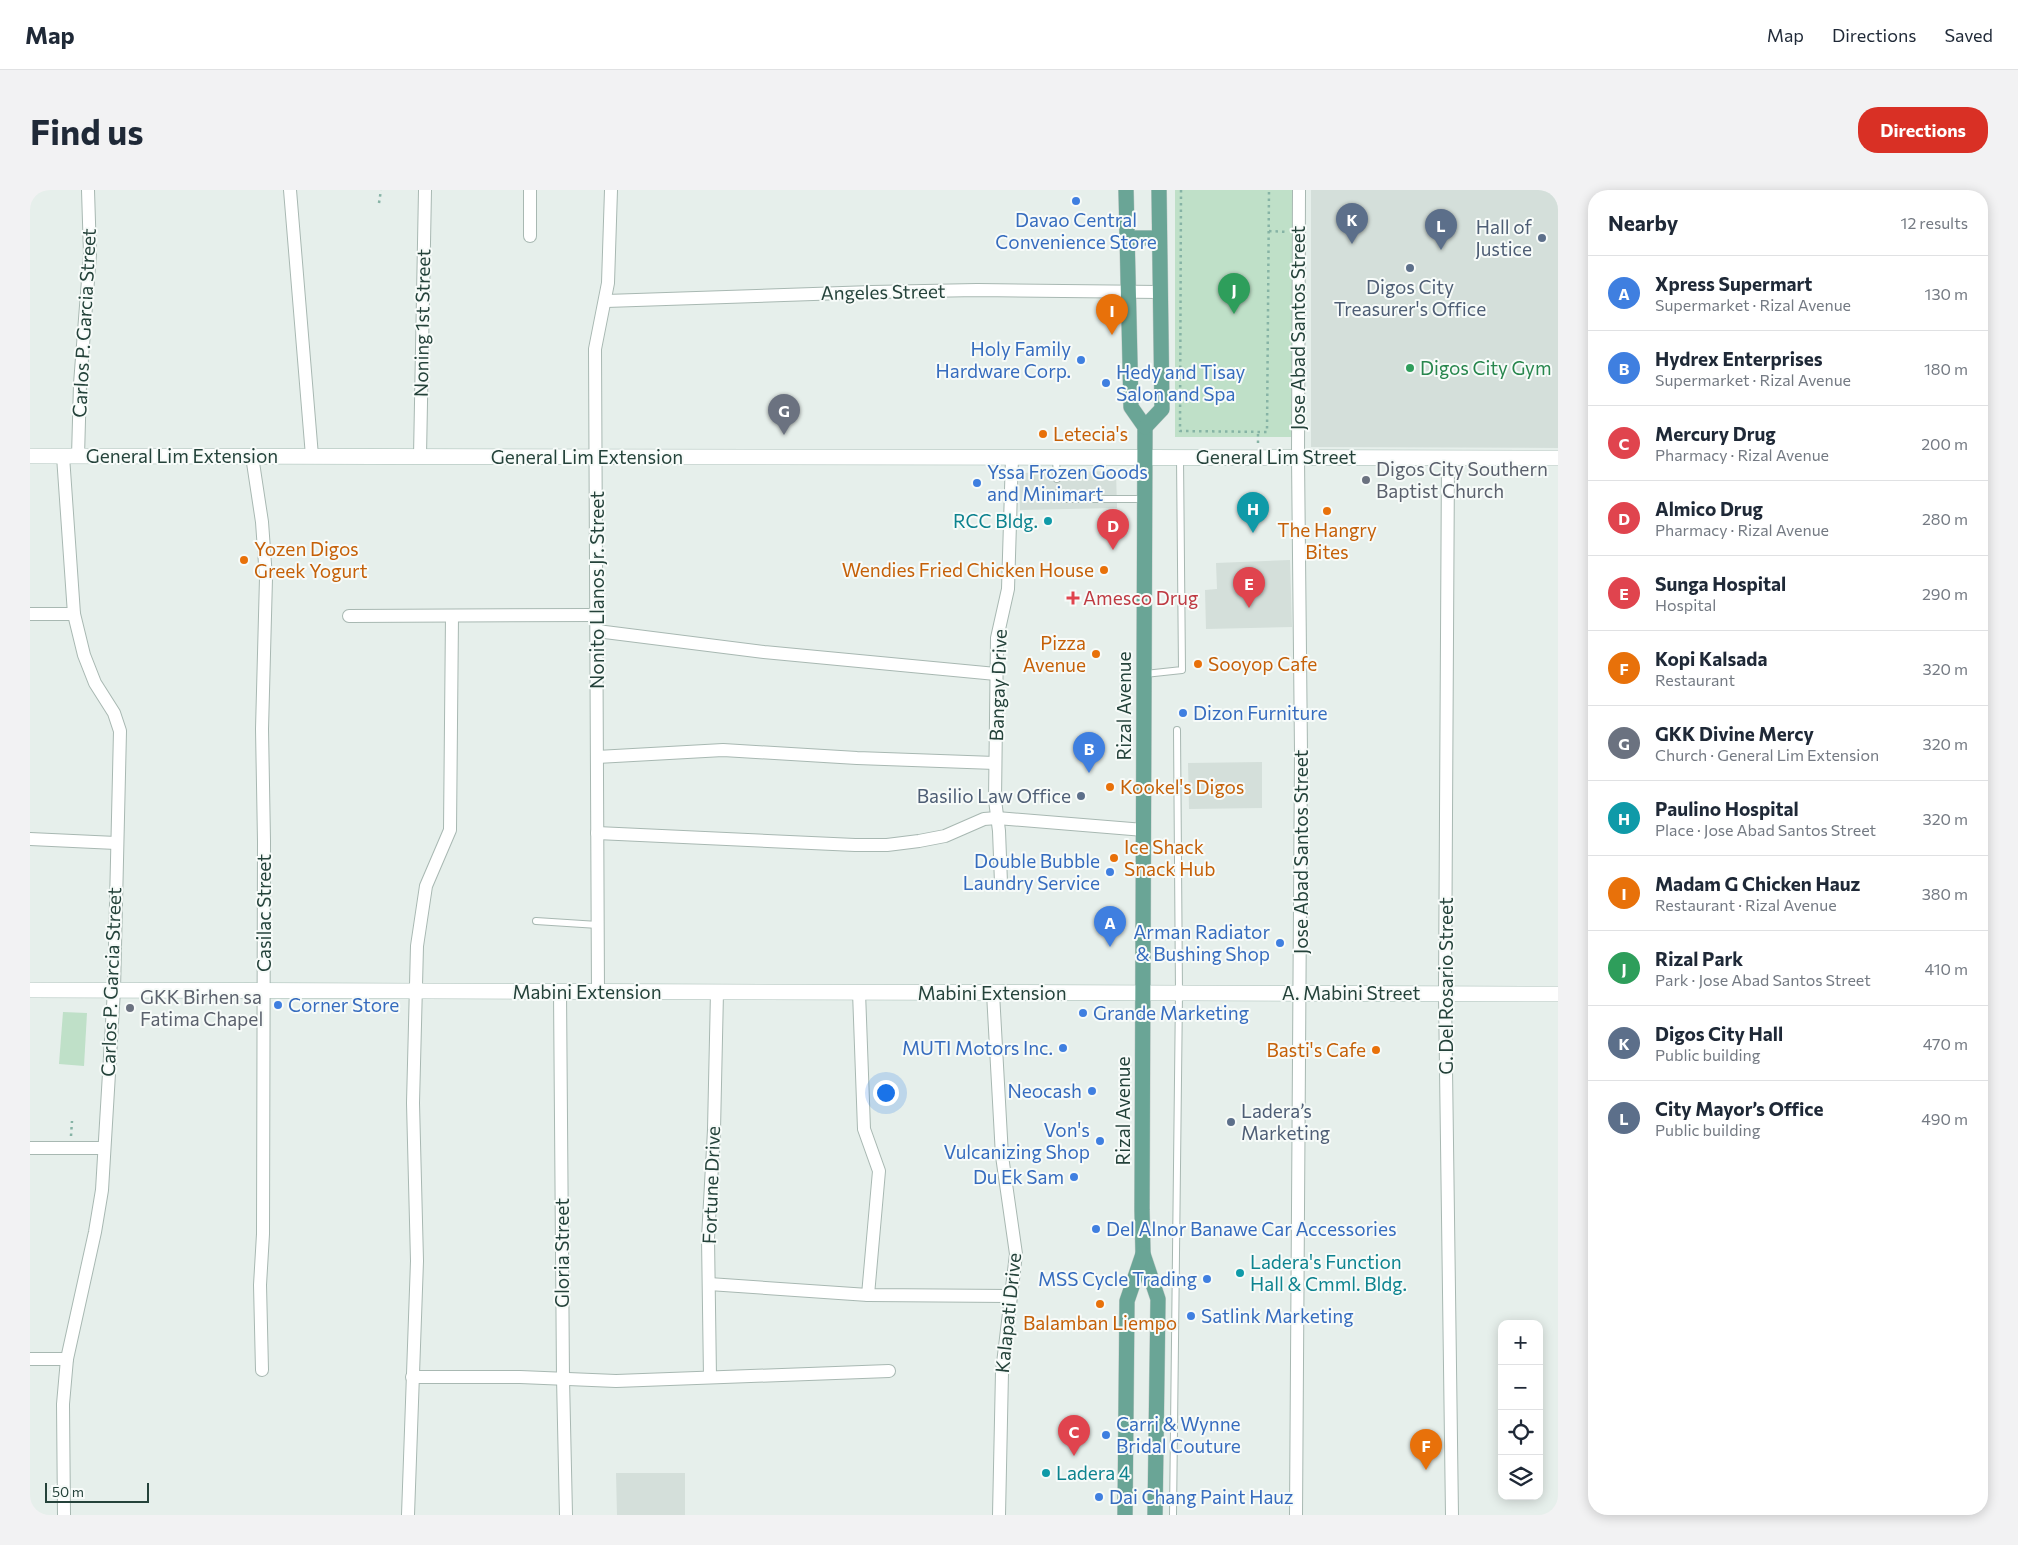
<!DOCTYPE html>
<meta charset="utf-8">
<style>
:root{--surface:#fff;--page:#f2f2f3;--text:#1f2937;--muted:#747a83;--line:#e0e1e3;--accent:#d93025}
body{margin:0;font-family:Commissioner,sans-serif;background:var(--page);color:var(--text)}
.controls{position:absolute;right:15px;bottom:15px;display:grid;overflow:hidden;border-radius:10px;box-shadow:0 2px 12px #0003}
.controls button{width:45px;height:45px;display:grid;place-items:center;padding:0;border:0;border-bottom:1px solid var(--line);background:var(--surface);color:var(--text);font:25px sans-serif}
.scale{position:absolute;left:15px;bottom:12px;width:104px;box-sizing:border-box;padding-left:5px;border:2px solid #24423a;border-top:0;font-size:14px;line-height:18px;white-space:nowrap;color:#24423a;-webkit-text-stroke:4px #f7fbf9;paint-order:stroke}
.you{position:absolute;left:855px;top:902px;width:18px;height:18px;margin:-12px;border:4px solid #fff;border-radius:50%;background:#1a73e8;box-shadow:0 0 0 8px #1a73e833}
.badge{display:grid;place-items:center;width:32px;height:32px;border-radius:50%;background:var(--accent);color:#fff;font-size:16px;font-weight:700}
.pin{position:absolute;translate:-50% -41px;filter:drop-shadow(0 1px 2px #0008)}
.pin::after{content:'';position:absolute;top:26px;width:18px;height:15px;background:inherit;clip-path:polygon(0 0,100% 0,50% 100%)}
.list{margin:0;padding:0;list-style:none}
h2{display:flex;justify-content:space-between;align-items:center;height:65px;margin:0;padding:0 20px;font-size:21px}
h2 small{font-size:16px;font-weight:400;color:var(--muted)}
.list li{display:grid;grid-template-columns:32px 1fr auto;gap:15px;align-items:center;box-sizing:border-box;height:75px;padding:0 20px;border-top:1px solid var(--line)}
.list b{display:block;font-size:19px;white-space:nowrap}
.list p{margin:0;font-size:16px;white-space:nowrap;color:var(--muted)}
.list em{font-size:16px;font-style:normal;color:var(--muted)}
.icon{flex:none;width:28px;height:28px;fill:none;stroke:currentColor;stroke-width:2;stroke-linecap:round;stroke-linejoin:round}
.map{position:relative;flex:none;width:1528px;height:1325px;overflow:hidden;border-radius:20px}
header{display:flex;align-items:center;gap:30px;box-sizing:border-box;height:70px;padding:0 25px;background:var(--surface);border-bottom:1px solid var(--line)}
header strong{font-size:24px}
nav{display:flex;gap:28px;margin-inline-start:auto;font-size:18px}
.intro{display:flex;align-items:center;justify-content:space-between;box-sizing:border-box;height:120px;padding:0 30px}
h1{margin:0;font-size:35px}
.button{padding:12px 22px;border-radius:20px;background:var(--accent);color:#fff;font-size:18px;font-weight:700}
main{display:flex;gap:30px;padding:0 30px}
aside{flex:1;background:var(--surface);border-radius:20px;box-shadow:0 2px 12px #0003}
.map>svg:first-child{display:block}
</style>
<header>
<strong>Map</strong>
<nav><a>Map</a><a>Directions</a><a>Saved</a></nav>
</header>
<div class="intro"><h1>Find us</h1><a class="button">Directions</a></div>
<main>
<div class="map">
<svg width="1528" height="1325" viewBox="0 0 1528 1325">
<rect width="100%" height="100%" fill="#e6efeb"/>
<g fill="#d4dfda">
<path d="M 1281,0 L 1528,0 L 1528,258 L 1281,257 Z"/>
<path d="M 1086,281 L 1087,318 L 990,320 L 989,283 Z"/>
<path d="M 1260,370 L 1262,437 L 1176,439 L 1175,400 L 1187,399 L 1186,373 Z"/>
<path d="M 1232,572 L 1232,618 L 1159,619 L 1158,573 Z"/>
<path d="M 586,1283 L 655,1283 L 655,1325 L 587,1325 Z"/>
</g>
<g fill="#bfe0c8">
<rect x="1145" y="0" width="117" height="247"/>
<path d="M 33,822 L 57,823 L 54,876 L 29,874 Z"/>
</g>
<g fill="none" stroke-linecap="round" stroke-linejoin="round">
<defs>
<g id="lane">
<path d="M 1026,268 L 1027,289"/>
<path d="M 1028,303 L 1029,309 L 1114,309"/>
<path d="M 1115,484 L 1152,480 L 1150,268"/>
<path d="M 506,731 L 568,735"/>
<path d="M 1143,1325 L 1149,803 L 1147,540"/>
</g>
<g id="street">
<path d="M 260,0 L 282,266"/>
<path d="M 500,46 L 500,0"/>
<path d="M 576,111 L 842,102 L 947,100 L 1129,102"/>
<path d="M 33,266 L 44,424 L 54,465 L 65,493 L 84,523 L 90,541 L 84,800 L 72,1000 L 65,1042 L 37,1169 L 33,1214 L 34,1325"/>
<path d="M 48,266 L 50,194 L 60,64 L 58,0"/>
<path d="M 222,266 L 232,332 L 236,388 L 232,539 L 234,651 L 233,1044 L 230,1095 L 232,1180"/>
<path d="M 390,266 L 395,0"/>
<path d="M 1418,268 L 1415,804 L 1422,1325"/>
<path d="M 0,424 L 44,424"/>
<path d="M 319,426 L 567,425"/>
<path d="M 567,441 L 734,462 L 966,484"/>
<path d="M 567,567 L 693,560 L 827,568 L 965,573"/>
<path d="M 567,643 L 825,655 L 857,655 L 889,651 L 915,646 L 954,629 L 967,628 L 1114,640"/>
<path d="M 0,649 L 86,653"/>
<path d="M 971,693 L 969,641 L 965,610 L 967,448 L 978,399 L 982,267"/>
<path d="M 530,801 L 533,1188 L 536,1325"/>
<path d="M 568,802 L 565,159 L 578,93 L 581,0"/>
<path d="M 829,802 L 834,939 L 849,981 L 838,1105"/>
<path d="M 963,803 L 972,966 L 986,1064 L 972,1182 L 969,1325"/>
<path d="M 0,958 L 73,958"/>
<path d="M 679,1094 L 838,1105 L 980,1106"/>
<path d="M 0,1169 L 37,1169"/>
<path d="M 382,1187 L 490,1187 L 586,1191 L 859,1181"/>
<path d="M 680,1187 L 678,1048 L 684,940 L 687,802"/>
<path d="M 378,1325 L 387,1071 L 383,913 L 387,756 L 396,696 L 420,640 L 422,426"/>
<path d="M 1266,1325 L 1271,562 L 1268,267 L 1269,0"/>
</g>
<g id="secondary">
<path d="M 0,266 L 1528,268"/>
<path d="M 0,800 L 1528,804"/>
</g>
<g id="primary">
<path d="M 1096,0 L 1101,217 L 1115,237 L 1112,1020 L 1113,1064 L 1128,1109 L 1125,1325"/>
<path d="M 1097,48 L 1129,48"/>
<path d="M 1115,237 L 1132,219 L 1129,0"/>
<path d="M 1095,1325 L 1097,1111 L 1113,1064"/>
</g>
</defs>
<use href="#lane" stroke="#a8b8b2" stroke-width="8"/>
<use href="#street" stroke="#a8b8b2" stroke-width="14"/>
<use href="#secondary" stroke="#a4bbb3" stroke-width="16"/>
<use href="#primary" stroke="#c2cac8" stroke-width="16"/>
<g stroke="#86b3a5" stroke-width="2.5" stroke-dasharray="2.5 4" stroke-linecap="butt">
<path d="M 1151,0 L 1150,241 L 1237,242 L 1239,0"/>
<path d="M 349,13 L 351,0"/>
<path d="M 1239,41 L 1257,42"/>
<path d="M 1228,253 L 1228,242"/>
<path d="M 41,946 L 42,931"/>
</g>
<use href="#lane" stroke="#fff" stroke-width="6"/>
<use href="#street" stroke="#fff" stroke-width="12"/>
<use href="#secondary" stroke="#fff" stroke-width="15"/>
<use href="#primary" stroke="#6aa596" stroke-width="15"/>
</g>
<g fill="#3f7fe0" stroke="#f7fbf9" stroke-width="2">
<circle cx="1046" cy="11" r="5"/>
<circle cx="1051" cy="170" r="5"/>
<circle cx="1076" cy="193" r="5"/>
<circle cx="947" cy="293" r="5"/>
<circle cx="1153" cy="523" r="5"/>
<circle cx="1080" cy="682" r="5"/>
<circle cx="1250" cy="753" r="5"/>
<circle cx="248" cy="815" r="5"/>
<circle cx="1053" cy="823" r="5"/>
<circle cx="1033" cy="858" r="5"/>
<circle cx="1062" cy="901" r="5"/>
<circle cx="1070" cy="951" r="5"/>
<circle cx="1044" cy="987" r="5"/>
<circle cx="1066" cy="1039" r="5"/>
<circle cx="1177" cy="1089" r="5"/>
<circle cx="1161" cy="1126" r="5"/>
<circle cx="1076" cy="1245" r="5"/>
<circle cx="1069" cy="1307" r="5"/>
</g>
<g fill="#5c6f8a" stroke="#f7fbf9" stroke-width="2">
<circle cx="1512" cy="48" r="5"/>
<circle cx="1380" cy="78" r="5"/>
<circle cx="1051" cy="606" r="5"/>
<circle cx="1201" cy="932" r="5"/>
</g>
<circle fill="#2e9e5b" stroke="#f7fbf9" stroke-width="2" cx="1380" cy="178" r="5"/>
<g fill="#e8710a" stroke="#f7fbf9" stroke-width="2">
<circle cx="1013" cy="244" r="5"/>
<circle cx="1297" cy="321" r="5"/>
<circle cx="214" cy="370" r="5"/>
<circle cx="1074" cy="380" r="5"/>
<circle cx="1066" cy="464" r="5"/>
<circle cx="1168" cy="474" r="5"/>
<circle cx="1080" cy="597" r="5"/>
<circle cx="1084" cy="668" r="5"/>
<circle cx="1346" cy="860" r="5"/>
<circle cx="1070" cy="1114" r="5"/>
</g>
<g fill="#6b7280" stroke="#f7fbf9" stroke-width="2">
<circle cx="1336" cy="290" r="5"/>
<circle cx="100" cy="818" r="5"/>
</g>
<g fill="#0f9aa8" stroke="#f7fbf9" stroke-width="2">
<circle cx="1018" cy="331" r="5"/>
<circle cx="1210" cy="1083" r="5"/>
<circle cx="1016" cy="1283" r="5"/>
</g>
<path fill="#e0444e" stroke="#f7fbf9" stroke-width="2" d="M1040.5 400.5h5v5h5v5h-5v5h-5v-5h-5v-5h5z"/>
<g text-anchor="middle" stroke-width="4" stroke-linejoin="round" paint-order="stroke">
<g font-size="19" fill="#366cbe" stroke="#f7fbf9" text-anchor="start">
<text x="1046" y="37" text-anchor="middle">Davao Central<tspan x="1046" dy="22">Convenience Store</tspan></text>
<text x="1041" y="166" text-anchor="end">Holy Family<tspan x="1041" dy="22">Hardware Corp.</tspan></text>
<text x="1086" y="189">Hedy and Tisay<tspan x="1086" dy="22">Salon and Spa</tspan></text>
<text x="957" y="289">Yssa Frozen Goods<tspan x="957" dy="22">and Minimart</tspan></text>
<text x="1163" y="530">Dizon Furniture</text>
<text x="1070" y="678" text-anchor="end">Double Bubble<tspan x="1070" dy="22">Laundry Service</tspan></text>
<text x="1240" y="749" text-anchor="end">Arman Radiator<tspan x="1240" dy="22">&amp; Bushing Shop</tspan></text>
<text x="258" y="822">Corner Store</text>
<text x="1063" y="830">Grande Marketing</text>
<text x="1023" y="865" text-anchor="end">MUTI Motors Inc.</text>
<text x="1052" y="908" text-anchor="end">Neocash</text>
<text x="1060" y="947" text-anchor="end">Von's<tspan x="1060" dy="22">Vulcanizing Shop</tspan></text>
<text x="1034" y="994" text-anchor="end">Du Ek Sam</text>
<text x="1076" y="1046">Del Alnor Banawe Car Accessories</text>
<text x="1167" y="1096" text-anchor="end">MSS Cycle Trading</text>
<text x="1171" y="1133">Satlink Marketing</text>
<text x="1086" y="1241">Carri &amp; Wynne<tspan x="1086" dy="22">Bridal Couture</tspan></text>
<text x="1079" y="1314">Dai Chang Paint Hauz</text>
</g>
<g font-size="19" fill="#4e5e75" stroke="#f7fbf9" text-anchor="end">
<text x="1502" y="44">Hall of<tspan x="1502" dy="22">Justice</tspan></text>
<text x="1380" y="104" text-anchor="middle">Digos City<tspan x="1380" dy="22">Treasurer's Office</tspan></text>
<text x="1041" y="613">Basilio Law Office</text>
<text x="1211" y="928" text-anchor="start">Ladera’s<tspan x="1211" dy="22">Marketing</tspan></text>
</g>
<g font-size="19" fill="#24423a" stroke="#f7fbf9">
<text transform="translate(853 102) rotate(-1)" y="7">Angeles Street</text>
<text transform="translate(54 133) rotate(-87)" y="7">Carlos P. Garcia Street</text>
<text transform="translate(392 133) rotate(-89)" y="7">Noning 1st Street</text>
<text transform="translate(1268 138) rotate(-90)" y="7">Jose Abad Santos Street</text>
<text x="152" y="273">General Lim Extension</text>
<text x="557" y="274">General Lim Extension</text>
<text x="1246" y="274">General Lim Street</text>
<text transform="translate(567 400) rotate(-90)" y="7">Nonito Llanos Jr. Street</text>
<text transform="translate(968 495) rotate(-88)" y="7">Bangay Drive</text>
<text transform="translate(1094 516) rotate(-90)" y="7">Rizal Avenue</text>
<text transform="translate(1271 662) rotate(-90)" y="7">Jose Abad Santos Street</text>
<text transform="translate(234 723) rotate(-90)" y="7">Casilac Street</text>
<text transform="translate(81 792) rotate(-88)" y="7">Carlos P. Garcia Street</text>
<text transform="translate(1416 796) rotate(-90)" y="7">G. Del Rosario Street</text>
<text x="557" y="809">Mabini Extension</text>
<text x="962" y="810">Mabini Extension</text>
<text x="1321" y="810">A. Mabini Street</text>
<text transform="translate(1093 921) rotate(-90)" y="7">Rizal Avenue</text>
<text transform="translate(681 995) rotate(-88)" y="7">Fortune Drive</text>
<text transform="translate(532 1063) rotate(-90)" y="7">Gloria Street</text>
<text transform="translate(978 1123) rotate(-84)" y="7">Kalapati Drive</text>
</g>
<g font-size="19" fill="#27864d" stroke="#f7fbf9" text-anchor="start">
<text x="1390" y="185">Digos City Gym</text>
</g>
<g font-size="19" fill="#c56008" stroke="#f7fbf9" text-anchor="start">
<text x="1023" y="251">Letecia's</text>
<text x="1297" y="347" text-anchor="middle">The Hangry<tspan x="1297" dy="22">Bites</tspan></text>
<text x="224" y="366">Yozen Digos<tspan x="224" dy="22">Greek Yogurt</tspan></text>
<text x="1064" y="387" text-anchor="end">Wendies Fried Chicken House</text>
<text x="1056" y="460" text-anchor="end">Pizza<tspan x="1056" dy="22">Avenue</tspan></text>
<text x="1178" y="481">Sooyop Cafe</text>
<text x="1090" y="604">Kookel's Digos</text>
<text x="1094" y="664">Ice Shack<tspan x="1094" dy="22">Snack Hub</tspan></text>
<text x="1336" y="867" text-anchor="end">Basti's Cafe</text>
<text x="1070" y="1140" text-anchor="middle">Balamban Liempo</text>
</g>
<g font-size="19" fill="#5b616d" stroke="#f7fbf9" text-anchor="start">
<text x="1346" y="286">Digos City Southern<tspan x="1346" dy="22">Baptist Church</tspan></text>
<text x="110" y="814">GKK Birhen sa<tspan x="110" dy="22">Fatima Chapel</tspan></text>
</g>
<g font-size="19" fill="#0d838f" stroke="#f7fbf9" text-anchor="start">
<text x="1008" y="338" text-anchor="end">RCC Bldg.</text>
<text x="1220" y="1079">Ladera's Function<tspan x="1220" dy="22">Hall &amp; Cmml. Bldg.</tspan></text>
<text x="1026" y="1290">Ladera 4</text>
</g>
<g font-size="19" fill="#be3a42" stroke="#f7fbf9" text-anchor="start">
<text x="1053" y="415">Amesco Drug</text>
</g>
</g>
</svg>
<div class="controls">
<button>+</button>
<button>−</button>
<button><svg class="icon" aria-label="locate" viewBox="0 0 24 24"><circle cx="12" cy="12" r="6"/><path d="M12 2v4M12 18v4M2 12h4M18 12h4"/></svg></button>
<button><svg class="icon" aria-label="layers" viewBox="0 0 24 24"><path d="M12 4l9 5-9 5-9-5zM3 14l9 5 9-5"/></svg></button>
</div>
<div class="scale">50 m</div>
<div class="you"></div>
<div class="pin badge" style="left:1080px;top:757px;background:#3f7fe0">A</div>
<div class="pin badge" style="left:1059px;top:583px;background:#3f7fe0">B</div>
<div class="pin badge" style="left:1044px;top:1266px;background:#e0444e">C</div>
<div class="pin badge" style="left:1083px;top:360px;background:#e0444e">D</div>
<div class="pin badge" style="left:1219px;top:418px;background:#e0444e">E</div>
<div class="pin badge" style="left:1396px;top:1280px;background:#e8710a">F</div>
<div class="pin badge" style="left:754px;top:245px;background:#6b7280">G</div>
<div class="pin badge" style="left:1223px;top:343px;background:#0f9aa8">H</div>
<div class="pin badge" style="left:1082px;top:145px;background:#e8710a">I</div>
<div class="pin badge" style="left:1204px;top:124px;background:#2e9e5b">J</div>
<div class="pin badge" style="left:1322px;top:54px;background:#5c6f8a">K</div>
<div class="pin badge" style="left:1411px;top:60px;background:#5c6f8a">L</div>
</div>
<aside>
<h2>Nearby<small>12 results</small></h2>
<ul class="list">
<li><span class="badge" style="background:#3f7fe0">A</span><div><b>Xpress Supermart</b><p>Supermarket · Rizal Avenue</p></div><em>130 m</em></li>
<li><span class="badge" style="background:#3f7fe0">B</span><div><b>Hydrex Enterprises</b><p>Supermarket · Rizal Avenue</p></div><em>180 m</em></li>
<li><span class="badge" style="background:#e0444e">C</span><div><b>Mercury Drug</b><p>Pharmacy · Rizal Avenue</p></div><em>200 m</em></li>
<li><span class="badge" style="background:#e0444e">D</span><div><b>Almico Drug</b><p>Pharmacy · Rizal Avenue</p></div><em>280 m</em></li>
<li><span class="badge" style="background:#e0444e">E</span><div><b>Sunga Hospital</b><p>Hospital</p></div><em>290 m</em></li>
<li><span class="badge" style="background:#e8710a">F</span><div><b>Kopi Kalsada</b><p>Restaurant</p></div><em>320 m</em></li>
<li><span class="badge" style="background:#6b7280">G</span><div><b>GKK Divine Mercy</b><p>Church · General Lim Extension</p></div><em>320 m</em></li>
<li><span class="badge" style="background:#0f9aa8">H</span><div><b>Paulino Hospital</b><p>Place · Jose Abad Santos Street</p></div><em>320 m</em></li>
<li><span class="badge" style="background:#e8710a">I</span><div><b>Madam G Chicken Hauz</b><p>Restaurant · Rizal Avenue</p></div><em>380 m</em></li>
<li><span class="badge" style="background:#2e9e5b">J</span><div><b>Rizal Park</b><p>Park · Jose Abad Santos Street</p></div><em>410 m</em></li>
<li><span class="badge" style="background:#5c6f8a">K</span><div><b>Digos City Hall</b><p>Public building</p></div><em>470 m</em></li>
<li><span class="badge" style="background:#5c6f8a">L</span><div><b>City Mayor’s Office</b><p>Public building</p></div><em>490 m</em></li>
</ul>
</aside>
</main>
